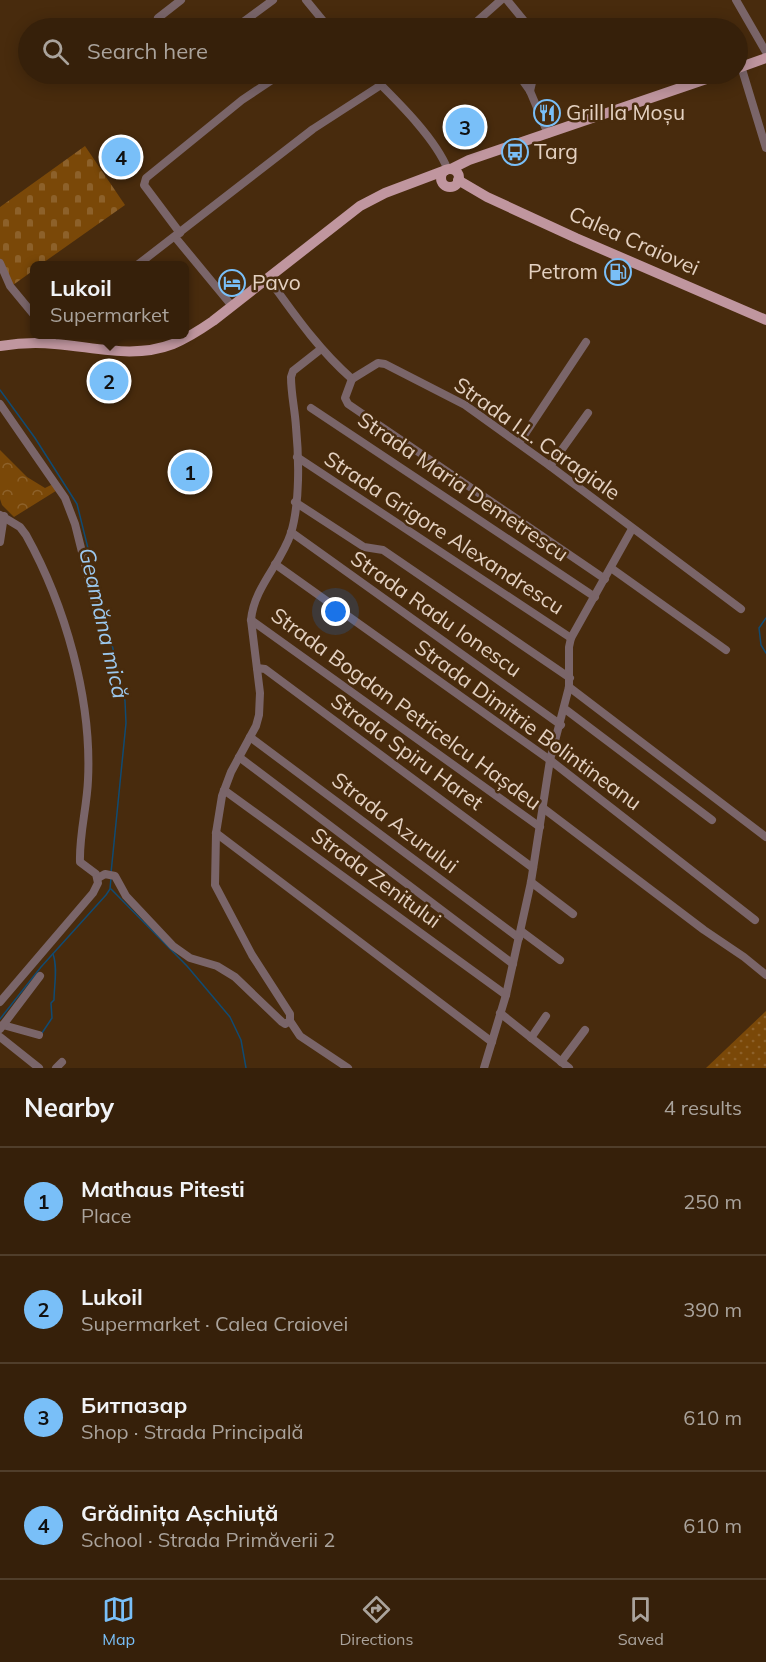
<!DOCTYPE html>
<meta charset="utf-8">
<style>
:root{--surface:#36200a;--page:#3d2813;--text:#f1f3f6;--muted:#aaa39c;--line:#503e2b;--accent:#79bff8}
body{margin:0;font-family:Mulish,sans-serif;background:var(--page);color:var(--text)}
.you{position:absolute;left:336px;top:612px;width:21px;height:21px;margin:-15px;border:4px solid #fff;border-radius:50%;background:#1a73e8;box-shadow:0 0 0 9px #1a73e833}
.badge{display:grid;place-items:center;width:39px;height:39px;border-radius:50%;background:var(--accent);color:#111;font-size:20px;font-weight:700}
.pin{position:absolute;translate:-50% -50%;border:3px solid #fff;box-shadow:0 2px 6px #0006}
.popup{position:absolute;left:30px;top:261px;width:159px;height:78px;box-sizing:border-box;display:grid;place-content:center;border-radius:9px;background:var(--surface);filter:drop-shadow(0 2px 4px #0005);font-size:20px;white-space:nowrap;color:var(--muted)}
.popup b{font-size:22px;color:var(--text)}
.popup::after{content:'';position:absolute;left:50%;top:100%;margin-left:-12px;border:12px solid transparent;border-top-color:var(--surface)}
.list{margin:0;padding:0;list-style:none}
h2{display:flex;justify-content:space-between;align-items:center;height:78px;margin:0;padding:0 24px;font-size:26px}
h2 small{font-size:20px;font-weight:400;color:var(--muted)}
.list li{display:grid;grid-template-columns:39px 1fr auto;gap:18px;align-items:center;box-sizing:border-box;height:108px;padding:0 24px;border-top:2px solid var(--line)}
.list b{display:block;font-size:22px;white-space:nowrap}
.list p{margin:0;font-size:20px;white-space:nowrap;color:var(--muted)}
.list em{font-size:20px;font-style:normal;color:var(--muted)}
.icon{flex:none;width:33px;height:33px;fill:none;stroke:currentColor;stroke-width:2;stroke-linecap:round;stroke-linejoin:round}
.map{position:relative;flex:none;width:766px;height:1068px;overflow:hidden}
.search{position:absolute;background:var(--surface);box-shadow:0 3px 15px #0003;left:18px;right:18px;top:18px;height:66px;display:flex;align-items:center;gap:15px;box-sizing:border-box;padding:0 21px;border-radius:33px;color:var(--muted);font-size:22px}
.sheet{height:510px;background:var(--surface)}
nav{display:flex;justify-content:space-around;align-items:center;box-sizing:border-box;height:84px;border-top:2px solid var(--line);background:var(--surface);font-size:16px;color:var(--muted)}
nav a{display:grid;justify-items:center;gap:3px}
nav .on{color:var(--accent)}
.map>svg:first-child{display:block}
</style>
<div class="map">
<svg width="766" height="1068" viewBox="0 0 766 1068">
<defs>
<pattern id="grass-dots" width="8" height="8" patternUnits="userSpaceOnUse" patternTransform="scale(1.5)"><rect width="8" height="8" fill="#7a4808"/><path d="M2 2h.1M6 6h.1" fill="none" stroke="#8d612a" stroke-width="1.8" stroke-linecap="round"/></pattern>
<pattern id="cemetery-stones" width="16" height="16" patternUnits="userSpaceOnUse" patternTransform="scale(1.5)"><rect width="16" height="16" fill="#7a4808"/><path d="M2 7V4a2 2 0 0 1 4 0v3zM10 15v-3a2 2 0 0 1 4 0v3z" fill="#8d612a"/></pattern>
<pattern id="park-crowns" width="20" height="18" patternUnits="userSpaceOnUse" patternTransform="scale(1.5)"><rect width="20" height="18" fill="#7a4808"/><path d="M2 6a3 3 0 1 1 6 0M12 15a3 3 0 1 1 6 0" fill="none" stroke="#8d612a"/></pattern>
</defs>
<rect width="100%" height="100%" fill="#482b0d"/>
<path fill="url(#grass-dots)" d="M 766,1011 L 766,1068 L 706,1068 Z"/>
<path fill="url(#cemetery-stones)" d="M 85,146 L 125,205 L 40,265 L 34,266 L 34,270 L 13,285 L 0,265 L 0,207 Z"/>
<path fill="url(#park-crowns)" d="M 0,450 L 27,477 L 45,488 L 55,483 L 59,489 L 14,517 L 2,505 L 0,499 Z"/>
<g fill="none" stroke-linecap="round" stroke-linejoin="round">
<g stroke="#104b73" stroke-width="1.5">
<path d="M 0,390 L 35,438 L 77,504 L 120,677 L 125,701 L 126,723 L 111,873"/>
<path d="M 766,618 L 759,628 L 761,645 L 766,653"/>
<path d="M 111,889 L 187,966 L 230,1017 L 241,1040 L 246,1068"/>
<path d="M 0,1019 L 41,967 L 106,895 L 110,889 L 111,878"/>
<path d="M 42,1033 L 52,1018 L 51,1003 L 54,1000 C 54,986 58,968 53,954"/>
</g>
<g stroke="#7a6569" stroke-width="8">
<path d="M 306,0 L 329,28"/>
<path d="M 507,0 L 530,28"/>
<path d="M 736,0 L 766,52"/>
<path d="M 158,18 L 181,0"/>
<path d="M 235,28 L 273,0"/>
<path d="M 478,28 L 474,24 L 501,0"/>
<path d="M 741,66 L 766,148"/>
<path d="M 370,74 C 395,99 435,137 448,170"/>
<path d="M 518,74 L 530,91 L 548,134"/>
<path d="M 530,91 L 534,74"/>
<path d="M 180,233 L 144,185 L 146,178 L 242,100 L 281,74"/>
<path d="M 175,237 L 232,306"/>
<path d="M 0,263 L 10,286 L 34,315"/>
<path d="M 136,266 L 313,129 L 381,85"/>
<path d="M 268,278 C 294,314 318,349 352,379 L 378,363 L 385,364 L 465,405 L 550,466 L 741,609"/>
<path d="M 49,334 L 54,344"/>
<path d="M 352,379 L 345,398 L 348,404 L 605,579"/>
<path d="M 0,404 L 65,498 L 75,524 L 96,608"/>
<path d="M 311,408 L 595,597"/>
<path d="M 519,443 L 586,342"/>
<path d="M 297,457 L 571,638"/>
<path d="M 550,466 L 588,413"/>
<path d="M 295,502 L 364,547 L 383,550 L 570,678"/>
<path d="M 0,515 L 20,527 L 26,535 C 65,605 92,699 88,780 C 87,807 79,835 80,862 L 96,874 L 98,883 L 93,893 L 0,1002"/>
<path d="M 291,532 L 561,725"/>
<path d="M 0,542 L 4,516"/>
<path d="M 275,564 L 550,760 L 755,920"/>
<path d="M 611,568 L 726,650"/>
<path d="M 251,620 L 540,827"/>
<path d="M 257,668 L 265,669 L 533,868"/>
<path d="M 569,687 L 766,837"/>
<path d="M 565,709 L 712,820"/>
<path d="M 250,737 L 519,938"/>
<path d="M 239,757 L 513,964"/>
<path d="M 224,790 L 506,995"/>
<path d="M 543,808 L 704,930 L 744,957 L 766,975"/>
<path d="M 216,833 L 492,1042"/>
<path d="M 98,878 L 105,874 L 115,876 L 126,896 L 173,946 L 190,958 L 217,966 L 235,977 L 282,1022 L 285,1024 L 290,1021 L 290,1014 L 252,955 L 215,885 L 216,833 L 222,796 L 231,772 L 256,726 L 259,715 L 260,693 L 251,620 C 254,587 281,564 291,533 C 300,503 299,458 296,427 C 295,410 291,394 291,377 L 293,371 L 321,349"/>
<path d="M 531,882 L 573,914"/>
<path d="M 521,931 L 560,960"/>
<path d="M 500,1013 L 569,1068"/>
<path d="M 290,1021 L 300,1036 L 348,1068"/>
<path d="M 3,1025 L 39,1035"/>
<path d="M 0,1029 L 40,976"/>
<path d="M 0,1037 L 39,1068"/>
<path d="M 531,1038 L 546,1016"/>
<path d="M 561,1062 L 585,1030"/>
<path d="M 56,1068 L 62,1062"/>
<path d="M 484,1068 L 506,995 L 531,882 L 550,760 L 569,687 L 569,647 L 571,638 L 632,529"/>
</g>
<g stroke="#c0969f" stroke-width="10">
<path d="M 738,68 L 766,58"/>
<path d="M 451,169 L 469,160 L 721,74"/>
<circle cx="450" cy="178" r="9"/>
<path d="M 458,180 L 487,197 L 576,238 L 766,320"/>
<path d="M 0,346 C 18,343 37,342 55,344 C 95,347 134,359 173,344 C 188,338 200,330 213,321 L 360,206 L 385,193 L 446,170"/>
</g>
</g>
<defs>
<symbol id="restaurant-ring" viewBox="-11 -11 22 22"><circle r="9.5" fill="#482b0d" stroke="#79bff8" stroke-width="1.5"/><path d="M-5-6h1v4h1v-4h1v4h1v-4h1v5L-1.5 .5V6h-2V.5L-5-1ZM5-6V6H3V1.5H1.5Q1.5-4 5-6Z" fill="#79bff8"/></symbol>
<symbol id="bus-ring" viewBox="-11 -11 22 22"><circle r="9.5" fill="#482b0d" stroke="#79bff8" stroke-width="1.5"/><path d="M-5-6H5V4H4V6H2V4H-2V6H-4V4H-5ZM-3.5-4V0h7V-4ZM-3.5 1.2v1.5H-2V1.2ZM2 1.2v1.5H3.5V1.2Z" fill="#79bff8"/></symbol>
<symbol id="fuel-ring" viewBox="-11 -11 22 22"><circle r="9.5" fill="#482b0d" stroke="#79bff8" stroke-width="1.5"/><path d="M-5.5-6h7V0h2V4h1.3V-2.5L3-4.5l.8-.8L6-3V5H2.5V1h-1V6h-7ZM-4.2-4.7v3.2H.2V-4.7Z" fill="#79bff8"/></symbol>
<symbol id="hotel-ring" viewBox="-11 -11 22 22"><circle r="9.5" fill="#482b0d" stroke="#79bff8" stroke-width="1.5"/><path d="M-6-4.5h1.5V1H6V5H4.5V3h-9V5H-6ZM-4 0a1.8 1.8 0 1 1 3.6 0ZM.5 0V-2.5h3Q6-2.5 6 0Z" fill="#79bff8"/></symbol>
</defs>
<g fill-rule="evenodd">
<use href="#restaurant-ring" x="532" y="98" width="30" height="30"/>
<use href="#bus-ring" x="500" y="137" width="30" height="30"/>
<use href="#fuel-ring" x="603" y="257" width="30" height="30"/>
<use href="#hotel-ring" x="217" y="268" width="30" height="30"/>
</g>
<g text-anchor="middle" stroke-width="5" stroke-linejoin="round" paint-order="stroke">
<g font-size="21" fill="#e4d1c1" stroke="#482b0d" text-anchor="start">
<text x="566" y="120">Grill la Moșu</text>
<text x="534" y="159">Targ</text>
<text x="598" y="279" text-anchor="end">Petrom</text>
<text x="252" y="290">Pavo</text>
</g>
<g font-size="21" fill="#e4d1c1" stroke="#482b0d">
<text transform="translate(634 241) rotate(24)" y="7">Calea Craiovei</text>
<text transform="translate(537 439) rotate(35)" y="7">Strada I.L. Caragiale</text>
<text transform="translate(463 487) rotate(34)" y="7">Strada Maria Demetrescu</text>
<text transform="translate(444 533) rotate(33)" y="7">Strada Grigore Alexandrescu</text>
<text transform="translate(436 614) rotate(35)" y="7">Strada Radu Ionescu</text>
<text transform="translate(406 709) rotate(36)" y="7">Strada Bogdan Petricelcu Hașdeu</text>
<text transform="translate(528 725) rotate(36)" y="7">Strada Dimitrie Bolintineanu</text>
<text transform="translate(407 752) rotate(36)" y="7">Strada Spiru Haret</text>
<text transform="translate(395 823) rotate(37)" y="7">Strada Azurului</text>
<text transform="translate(376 878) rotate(36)" y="7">Strada Zenitului</text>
</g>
<g font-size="22" font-style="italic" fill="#9cc8ee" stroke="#482b0d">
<text transform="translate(104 623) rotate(77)" y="8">Geamăna mică</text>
</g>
</g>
</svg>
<div class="you"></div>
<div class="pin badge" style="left:190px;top:472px">1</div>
<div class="pin badge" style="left:109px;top:381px">2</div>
<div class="popup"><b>Lukoil</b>Supermarket</div>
<div class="pin badge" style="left:465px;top:127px">3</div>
<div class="pin badge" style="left:121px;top:157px">4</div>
<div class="search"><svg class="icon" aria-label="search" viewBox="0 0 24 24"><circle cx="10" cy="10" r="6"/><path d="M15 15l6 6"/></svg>Search here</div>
</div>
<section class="sheet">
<h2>Nearby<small>4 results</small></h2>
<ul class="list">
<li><span class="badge">1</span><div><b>Mathaus Pitesti</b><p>Place</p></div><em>250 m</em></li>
<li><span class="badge">2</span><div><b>Lukoil</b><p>Supermarket · Calea Craiovei</p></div><em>390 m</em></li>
<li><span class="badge">3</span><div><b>Битпазар</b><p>Shop · Strada Principală</p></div><em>610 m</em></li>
<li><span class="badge">4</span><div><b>Grădinița Așchiuță</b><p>School · Strada Primăverii 2</p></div><em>610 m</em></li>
</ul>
</section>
<nav>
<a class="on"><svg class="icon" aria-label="map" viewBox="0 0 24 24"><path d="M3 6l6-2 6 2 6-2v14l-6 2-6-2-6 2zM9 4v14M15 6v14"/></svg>Map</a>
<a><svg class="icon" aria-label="directions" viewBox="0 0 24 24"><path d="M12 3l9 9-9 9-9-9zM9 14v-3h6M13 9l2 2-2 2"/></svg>Directions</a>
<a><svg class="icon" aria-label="saved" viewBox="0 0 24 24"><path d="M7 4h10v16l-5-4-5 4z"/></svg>Saved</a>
</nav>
